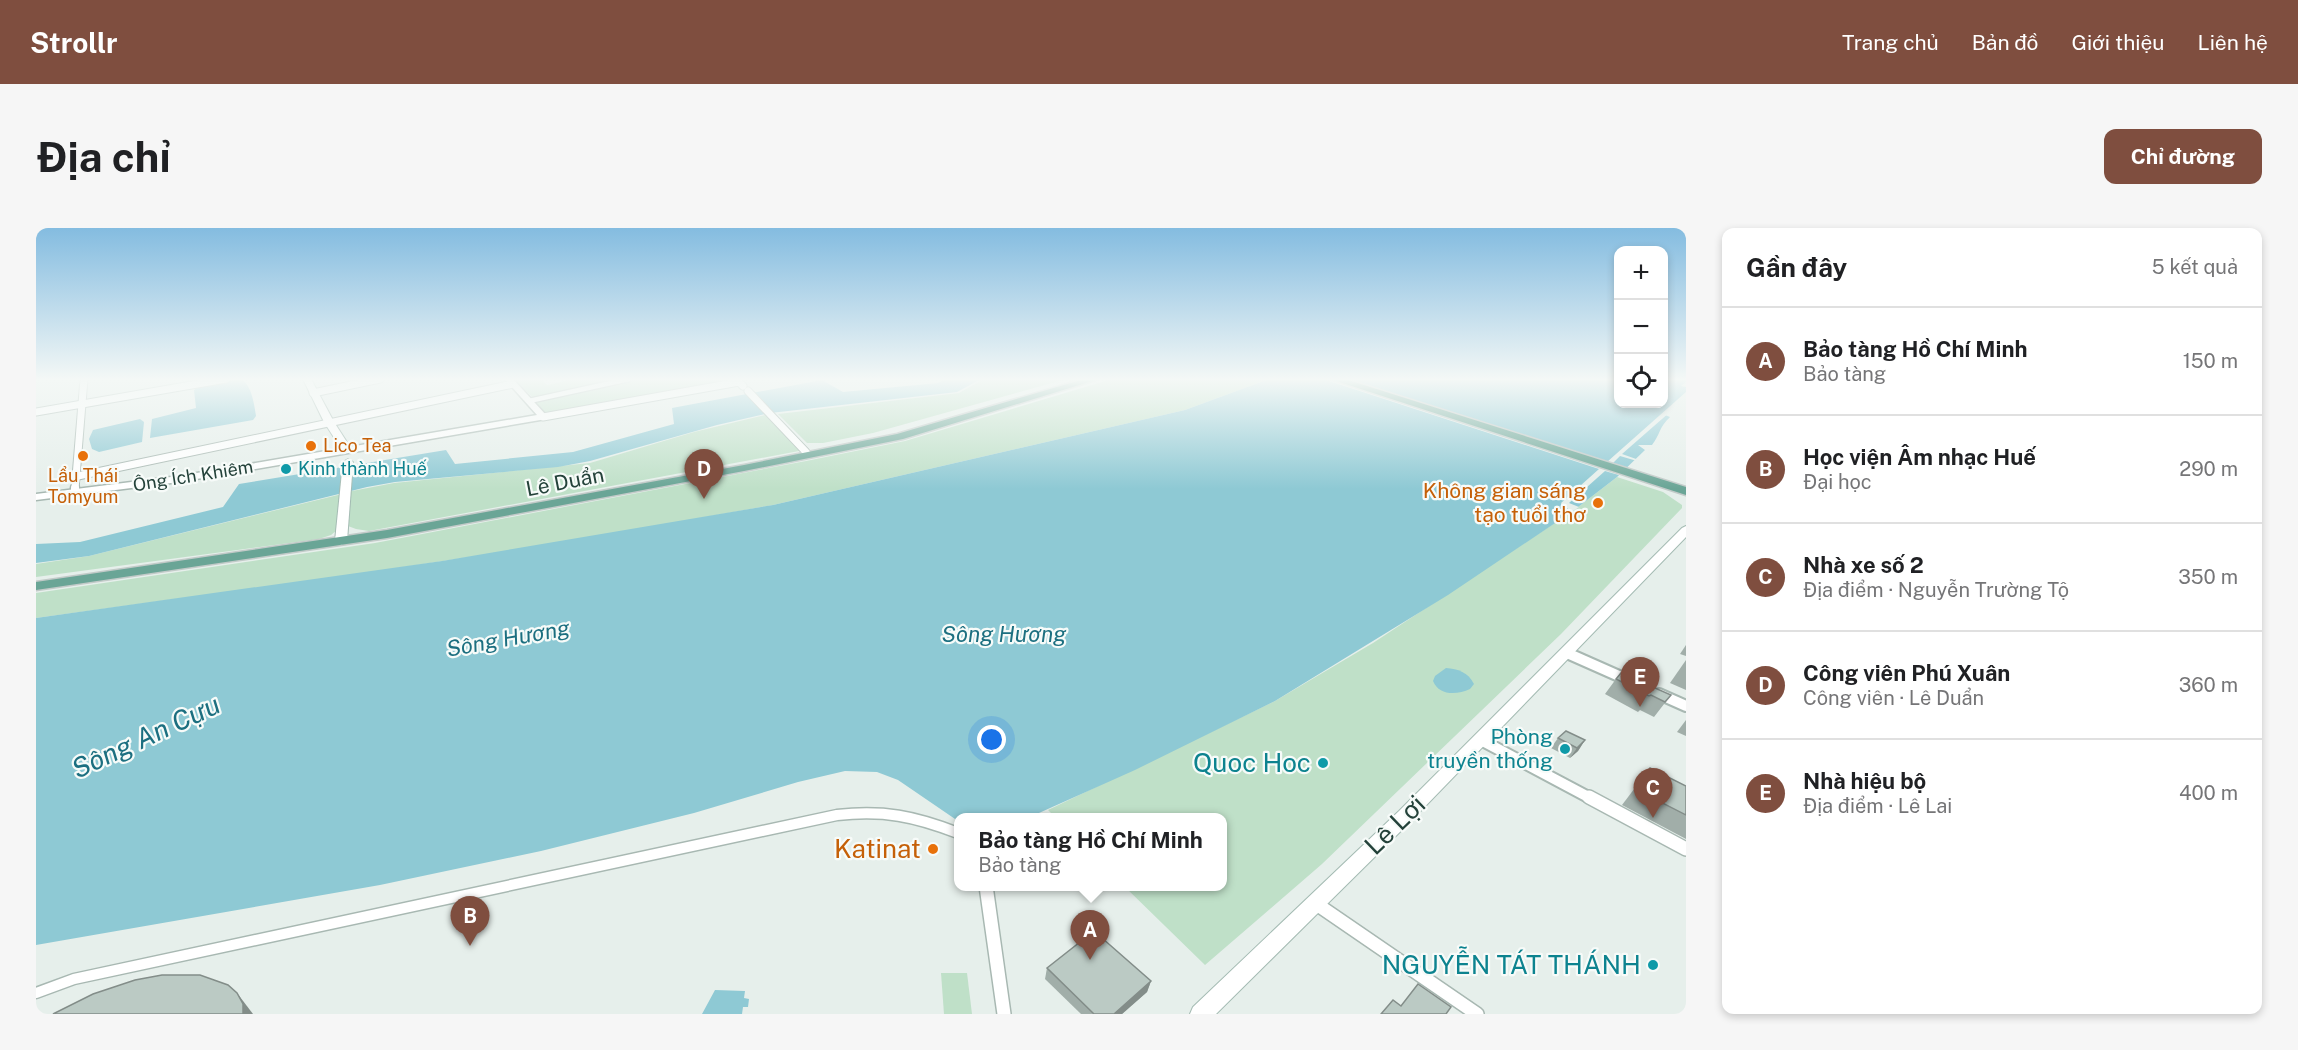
<!DOCTYPE html>
<html lang="vi">
<meta charset="utf-8">
<style>
:root{--surface:#fff;--page:#f6f6f6;--text:#202124;--muted:#757577;--line:#e0e0e0;--accent:#7f4e3f}
body{margin:0;font-family:"Public Sans",sans-serif;background:var(--page);color:var(--text)}
.controls{position:absolute;right:18px;top:18px;display:grid;overflow:hidden;border-radius:12px;box-shadow:0 3px 9px #0003}
.controls button{width:54px;height:54px;display:grid;place-items:center;padding:0;border:0;border-bottom:2px solid var(--line);background:var(--surface);color:var(--text);font:30px sans-serif}
.you{position:absolute;left:956px;top:512px;width:21px;height:21px;margin:-15px;border:4px solid #fff;border-radius:50%;background:#1a73e8;box-shadow:0 0 0 9px #1a73e833}
.badge{display:grid;place-items:center;width:39px;height:39px;border-radius:50%;background:var(--accent);color:#fff;font-size:20px;font-weight:700}
.pin{position:absolute;translate:-50% -50px;filter:drop-shadow(0 2px 3px #0008)}
.pin::after{content:'';position:absolute;top:32px;width:21px;height:18px;background:inherit;clip-path:polygon(0 0,100% 0,50% 100%)}
.popup{position:absolute;left:918px;top:585px;width:273px;height:78px;box-sizing:border-box;display:grid;place-content:center;border-radius:12px;background:var(--surface);filter:drop-shadow(0 2px 4px #0005);font-size:20px;white-space:nowrap;color:var(--muted)}
.popup b{font-size:22px;color:var(--text)}
.popup::after{content:'';position:absolute;left:50%;top:100%;margin-left:-12px;border:12px solid transparent;border-top-color:var(--surface)}
.list{margin:0;padding:0;list-style:none}
h2{display:flex;justify-content:space-between;align-items:center;height:78px;margin:0;padding:0 24px;font-size:26px}
h2 small{font-size:20px;font-weight:400;color:var(--muted)}
.list li{display:grid;grid-template-columns:39px 1fr auto;gap:18px;align-items:center;box-sizing:border-box;height:108px;padding:0 24px;border-top:2px solid var(--line)}
.list b{display:block;font-size:22px;white-space:nowrap}
.list p{margin:0;font-size:20px;white-space:nowrap;color:var(--muted)}
.list em{font-size:20px;font-style:normal;color:var(--muted)}
.icon{flex:none;width:33px;height:33px;fill:none;stroke:currentColor;stroke-width:2;stroke-linecap:round;stroke-linejoin:round}
.map{position:relative;flex:none;width:1650px;height:786px;overflow:hidden;border-radius:12px}
header{display:flex;align-items:center;gap:36px;box-sizing:border-box;height:84px;padding:0 30px;background:var(--accent);color:#fff}
header strong{font-size:28px}
nav{display:flex;gap:33px;margin-inline-start:auto;font-size:21px}
.intro{display:flex;align-items:center;justify-content:space-between;box-sizing:border-box;height:144px;padding:0 36px}
h1{margin:0;font-size:42px}
.button{padding:15px 27px;border-radius:12px;background:var(--accent);color:#fff;font-size:21px;font-weight:700}
main{display:flex;gap:36px;padding:0 36px}
aside{flex:1;background:var(--surface);border-radius:12px;box-shadow:0 3px 9px #0003}
.map>svg:first-child{display:block}
</style>
<header>
<strong>Strollr</strong>
<nav><a>Trang chủ</a><a>Bản đồ</a><a>Giới thiệu</a><a>Liên hệ</a></nav>
</header>
<div class="intro"><h1>Địa chỉ</h1><a class="button">Chỉ đường</a></div>
<main>
<div class="map">
<svg width="1650" height="786" viewBox="0 0 1650 786">
<rect width="100%" height="100%" fill="#e6efeb"/>
<g fill="#bfe0c8">
<path d="M 479,151 L 505,151 L 511,157 L 538,151 L 593,151 L 499,172 Z"/>
<path d="M 602,151 L 695,151 L 698,154 L 507,185 L 500,177 L 503,173 Z"/>
<path d="M 948,151 L 1030,151 L 837,205 L 787,215 L 771,215 L 742,186 L 923,165 Z"/>
<path d="M 1076,151 L 1233,151 L 1149,182 L 737,277 L 512,317 L 309,348 L 0,390 L 0,365 L 339,315 L 770,233 L 869,213 Z"/>
<path d="M 729,187 L 733,187 L 764,221 L 763,223 L 333,303 L 320,301 L 312,298 L 312,265 L 316,263 L 358,255 L 554,235 L 658,204 Z"/>
<path d="M 1581,249 L 1627,264 L 1646,277 L 1646,280 L 1525,406 L 1286,636 L 1169,737 L 1089,659 L 1186,658 L 1186,590 L 1020,590 L 1012,582 L 1239,473 L 1337,415 L 1537,283 Z"/>
<path d="M 306,266 L 301,302 L 295,307 L 283,311 L 0,349 L 0,336 L 53,328 Z"/>
<path d="M 905,745 L 931,745 L 936,786 L 908,786 Z"/>
</g>
<g fill="#8ec9d4">
<path d="M 206,151 C 216,159 218,176 220,188 L 217,192 L 114,210 L 116,191 L 160,180 L 158,162 L 162,159 Z"/>
<path d="M 910,151 L 945,151 L 921,164 L 734,185 L 681,197 L 554,233 L 522,239 L 359,254 L 331,259 L 53,328 L 0,335 L 0,316 L 44,314 L 187,279 L 203,256 L 410,222 L 419,236 L 537,224 L 638,196 L 636,180 L 786,152 L 807,164 L 902,155 Z"/>
<path d="M 1233,151 L 1582,151 L 1582,176 L 1628,176 L 1628,151 L 1650,151 L 1650,154 L 1645,158 L 1650,159 L 1650,168 L 1629,187 L 1634,189 C 1623,199 1624,207 1616,217 L 1602,217 L 1609,222 L 1581,249 L 1537,283 L 1412,367 L 1239,473 L 1099,542 L 994,589 L 922,590 L 922,593 L 862,552 L 841,544 L 809,543 L 762,554 L 658,585 L 505,623 L 344,657 L 0,717 L 0,390 L 406,333 L 737,277 L 1149,182 Z"/>
<path d="M 104,191 L 108,194 L 106,214 L 63,224 L 56,221 L 53,211 L 57,202 Z"/>
<path d="M 1410,440 C 1422,441 1432,444 1438,456 L 1434,461 C 1421,467 1403,468 1397,453 L 1399,448 Z"/>
<path d="M 679,762 L 709,763 L 708,770 L 713,771 L 712,779 L 707,779 L 706,786 L 666,786 Z"/>
</g>
<path fill="#e6efeb" d="M 1287,151 L 1311,151 L 1571,234 L 1650,164 L 1650,170 L 1586,226 L 1603,232 L 1601,233 L 1584,228 L 1577,235 L 1594,241 L 1586,248 L 1569,243 L 1533,275 L 1543,279 L 1537,283 L 1526,278 L 1525,275 L 1563,241 Z"/>
<g fill="none" stroke-linecap="round" stroke-linejoin="round">
<defs>
<path id="pedestrian-far1" d="M 493,173 L 593,151"/>
<path id="pedestrian" d="M 0,765 L 38,751 L 801,587 C 848,582 878,588 922,605"/>
<g id="minor-far3">
<path d="M 712,163 L 770,224"/>
<path d="M 277,165 L 344,151"/>
<path d="M 0,184 L 190,151"/>
<path d="M 507,189 L 703,154 L 707,158"/>
<path d="M 42,248 L 477,156"/>
<path d="M 39,261 L 48,151"/>
</g>
<path id="minor-far2" d="M 39,265 L 39,260"/>
<g id="minor-far1">
<path d="M 1531,425 L 1592,452"/>
<path d="M 1623,466 L 1650,478"/>
<path d="M 1445,512 L 1556,571"/>
</g>
<g id="minor">
<path d="M 1553,569 L 1650,621"/>
<path d="M 950,658 L 968,786"/>
<path d="M 1279,675 L 1441,786"/>
</g>
<path id="tertiary" d="M 469,151 L 477,151 L 510,187 L 510,191 L 143,254 L 0,272 L 0,266 L 143,248 L 501,187 Z"/>
<g id="secondary">
<path d="M 267,151 L 275,151 L 298,194 L 316,222 L 315,224 L 307,224 L 306,222 L 288,194 Z"/>
<path d="M 312,231 L 317,234 L 311,313 L 305,317 L 299,313 L 307,234 Z"/>
<path d="M 1650,298 L 1650,309 L 1375,593 L 1180,786 L 1154,786 L 1157,779 L 1363,583 L 1646,300 Z"/>
</g>
<g id="primary">
<path d="M 1048,151 L 1063,151 L 867,211 L 708,243 L 351,310 L 0,362 L 0,354 L 351,302 L 708,237 L 861,206 Z"/>
<path d="M 1294,151 L 1309,151 L 1650,259 L 1650,267 Z"/>
</g>
</defs>
<use href="#pedestrian-far1" stroke="#a8b8b2" stroke-width="7"/>
<use href="#pedestrian" stroke="#a8b8b2" stroke-width="13"/>
<use href="#minor-far3" stroke="#a8b8b2" stroke-width="9"/>
<use href="#minor-far2" stroke="#a8b8b2" stroke-width="11"/>
<use href="#minor-far1" stroke="#a8b8b2" stroke-width="14"/>
<use href="#minor" stroke="#a8b8b2" stroke-width="16"/>
<use href="#tertiary" stroke="#a8b8b2" stroke-width="3"/>
<use href="#secondary" stroke="#a4bbb3" stroke-width="2"/>
<use href="#primary" stroke="#c2cac8" stroke-width="3"/>
<use href="#pedestrian-far1" stroke="#fff" stroke-width="4.5"/>
<use href="#pedestrian" stroke="#fff" stroke-width="10"/>
<use href="#minor-far3" stroke="#fff" stroke-width="7"/>
<use href="#minor-far2" stroke="#fff" stroke-width="8"/>
<use href="#minor-far1" stroke="#fff" stroke-width="10"/>
<use href="#minor" stroke="#fff" stroke-width="13"/>
<use href="#tertiary" fill="#fff" fill-rule="evenodd"/>
<use href="#secondary" fill="#fff" fill-rule="evenodd"/>
<use href="#primary" fill="#6aa596" fill-rule="evenodd"/>
</g>
<g fill="#a1aea9">
<path d="M 1650,417 L 1650,428 L 1644,426 Z"/>
<path d="M 1650,432 L 1650,462 L 1634,455 Z"/>
<path d="M 1580,451 L 1635,467 L 1618,489 L 1604,482 L 1602,484 L 1569,466 Z"/>
<path d="M 1650,492 L 1650,508 L 1641,504 Z"/>
<path d="M 1522,510 L 1549,512 L 1542,523 L 1534,530 L 1515,520 Z"/>
<path d="M 1614,540 L 1650,558 L 1650,611 L 1586,577 Z"/>
<path d="M 1011,740 L 1115,753 L 1111,764 L 1086,786 L 1045,786 L 1009,751 Z"/>
</g>
<g fill="#838d89">
<path d="M 1549,512 L 1542,523 L 1534,530 L 1541,520 Z"/>
<path d="M 1115,753 L 1111,764 L 1086,786 L 1078,786 Z"/>
<path d="M 201,765 L 217,786 L 207,786 Z"/>
</g>
<g fill="#bbcac4" stroke="#838d89" stroke-width="1.5">
<path d="M 1585,445 L 1635,467 L 1629,474 L 1615,467 L 1613,468 L 1580,451 Z"/>
<path d="M 1530,503 L 1549,512 L 1541,520 L 1522,510 Z"/>
<path d="M 1614,540 L 1650,558 L 1650,587 L 1599,561 Z"/>
<path d="M 1058,703 L 1115,753 L 1078,786 L 1058,786 L 1011,740 Z"/>
<path d="M 126,747 L 164,747 L 192,757 L 201,765 L 207,776 L 207,786 L 17,786 L 57,766 L 99,752 Z"/>
<path d="M 1382,756 L 1415,779 L 1410,786 L 1345,786 L 1357,772 L 1365,778 Z"/>
</g>
<linearGradient id="sky" x2="0" y2="1"><stop stop-color="#84bce0"/><stop offset="0.58" stop-color="#f4f8f6"/><stop offset="1" stop-color="#f4f8f6" stop-opacity="0"/></linearGradient>
<rect width="1650" height="261" fill="url(#sky)"/>
<g fill="#e8710a" stroke="#f7fbf9" stroke-width="2">
<circle cx="275" cy="218" r="6"/>
<circle cx="47" cy="228" r="6"/>
<circle cx="1562" cy="275" r="6"/>
<circle cx="897" cy="621" r="6"/>
</g>
<g fill="#0f9aa8" stroke="#f7fbf9" stroke-width="2">
<circle cx="250" cy="241" r="6"/>
<circle cx="1529" cy="521" r="6"/>
<circle cx="1287" cy="535" r="6"/>
<circle cx="1617" cy="737" r="6"/>
</g>
<g text-anchor="middle" stroke-width="4.5" stroke-linejoin="round" paint-order="stroke">
<g font-size="18" fill="#c56008" stroke="#f7fbf9" text-anchor="start">
<text x="287" y="224">Lico Tea</text>
<text x="47" y="254" text-anchor="middle">Lẩu Thái<tspan x="47" dy="21">Tomyum</tspan></text>
</g>
<g font-size="18" fill="#0d838f" stroke="#f7fbf9" text-anchor="start">
<text x="262" y="247">Kinh thành Huế</text>
</g>
<g font-size="18" fill="#24423a" stroke="#f7fbf9">
<text transform="translate(157 248) rotate(-9)" y="6">Ông Ích Khiêm</text>
</g>
<g font-size="21" fill="#24423a" stroke="#f7fbf9">
<text transform="translate(529 254) rotate(-11)" y="7">Lê Duẩn</text>
</g>
<g font-size="21" fill="#c56008" stroke="#f7fbf9" text-anchor="end">
<text x="1550" y="270">Không gian sáng<tspan x="1550" dy="24">tạo tuổi thơ</tspan></text>
</g>
<g font-size="21" fill="#0d838f" stroke="#f7fbf9" text-anchor="end">
<text x="1517" y="516">Phòng<tspan x="1517" dy="24">truyền thống</tspan></text>
</g>
<g font-size="22" font-style="italic" fill="#1c6f80" stroke="#f7fbf9">
<text x="968" y="414">Sông Hương</text>
<text transform="translate(472 410) rotate(-10)" y="8">Sông Hương</text>
</g>
<g font-size="26" fill="#0d838f" stroke="#f7fbf9" text-anchor="end">
<text x="1275" y="544">Quoc Hoc</text>
<text x="1605" y="746">NGUYỄN TÁT THÁNH</text>
</g>
<g font-size="26" fill="#24423a" stroke="#f7fbf9">
<text transform="translate(1359 597) rotate(-44)" y="9">Lê Lợi</text>
</g>
<g font-size="26" fill="#c56008" stroke="#f7fbf9" text-anchor="end">
<text x="885" y="630">Katinat</text>
</g>
<g font-size="27" font-style="italic" fill="#1c6f80" stroke="#f7fbf9">
<text transform="translate(110 509) rotate(-25)" y="9">Sông An Cựu</text>
</g>
</g>
</svg>
<div class="controls">
<button>+</button>
<button>−</button>
<button><svg class="icon" aria-label="locate" viewBox="0 0 24 24"><circle cx="12" cy="12" r="6"/><path d="M12 2v4M12 18v4M2 12h4M18 12h4"/></svg></button>
</div>
<div class="you"></div>
<div class="pin badge" style="left:1054px;top:732px">A</div>
<div class="popup"><b>Bảo tàng Hồ Chí Minh</b>Bảo tàng</div>
<div class="pin badge" style="left:434px;top:718px">B</div>
<div class="pin badge" style="left:1617px;top:590px">C</div>
<div class="pin badge" style="left:668px;top:271px">D</div>
<div class="pin badge" style="left:1604px;top:479px">E</div>
</div>
<aside>
<h2>Gần đây<small>5 kết quả</small></h2>
<ul class="list">
<li><span class="badge">A</span><div><b>Bảo tàng Hồ Chí Minh</b><p>Bảo tàng</p></div><em>150 m</em></li>
<li><span class="badge">B</span><div><b>Học viện Âm nhạc Huế</b><p>Đại học</p></div><em>290 m</em></li>
<li><span class="badge">C</span><div><b>Nhà xe số 2</b><p>Địa điểm · Nguyễn Trường Tộ</p></div><em>350 m</em></li>
<li><span class="badge">D</span><div><b>Công viên Phú Xuân</b><p>Công viên · Lê Duẩn</p></div><em>360 m</em></li>
<li><span class="badge">E</span><div><b>Nhà hiệu bộ</b><p>Địa điểm · Lê Lai</p></div><em>400 m</em></li>
</ul>
</aside>
</main>
